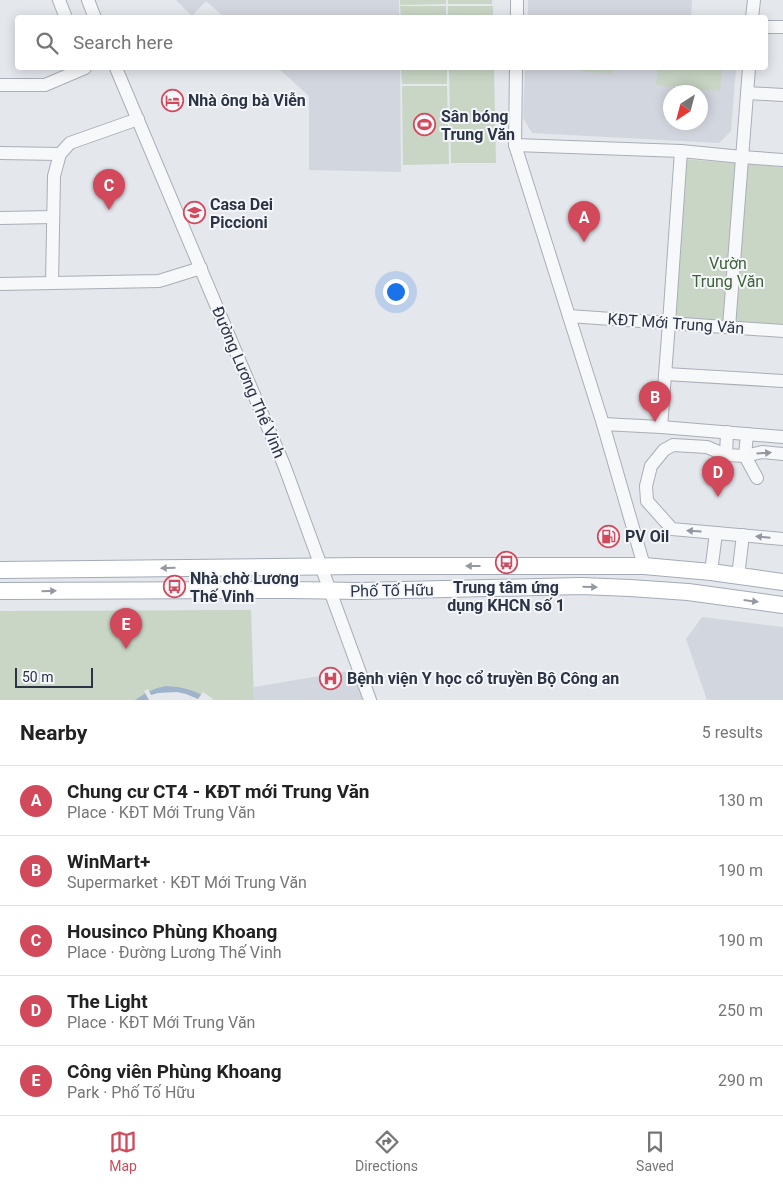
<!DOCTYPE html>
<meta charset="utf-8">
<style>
:root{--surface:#fff;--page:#f2f2f2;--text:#222;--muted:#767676;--line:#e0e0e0;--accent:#d1495b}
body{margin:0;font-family:Roboto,sans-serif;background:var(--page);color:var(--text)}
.compass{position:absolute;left:663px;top:85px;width:45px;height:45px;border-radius:50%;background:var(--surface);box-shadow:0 2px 12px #0003;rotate:216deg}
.scale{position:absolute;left:15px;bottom:12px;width:78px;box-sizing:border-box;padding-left:5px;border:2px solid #2b3445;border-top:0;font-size:14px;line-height:18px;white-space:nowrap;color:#2b3445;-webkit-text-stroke:4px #f4f6f9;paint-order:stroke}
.you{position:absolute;left:395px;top:291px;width:18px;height:18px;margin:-12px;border:4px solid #fff;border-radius:50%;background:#1a73e8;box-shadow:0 0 0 8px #1a73e833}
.badge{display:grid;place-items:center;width:32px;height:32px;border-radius:50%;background:var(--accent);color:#fff;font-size:16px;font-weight:700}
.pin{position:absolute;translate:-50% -41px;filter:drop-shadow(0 1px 2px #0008)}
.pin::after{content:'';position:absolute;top:26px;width:18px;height:15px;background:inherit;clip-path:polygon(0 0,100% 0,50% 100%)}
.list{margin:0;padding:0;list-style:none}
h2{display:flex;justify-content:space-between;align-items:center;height:65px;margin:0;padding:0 20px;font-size:21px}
h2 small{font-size:16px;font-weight:400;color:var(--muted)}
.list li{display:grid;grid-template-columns:32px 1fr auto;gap:15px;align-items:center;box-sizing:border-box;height:70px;padding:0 20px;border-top:1px solid var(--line)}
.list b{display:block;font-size:19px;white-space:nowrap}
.list p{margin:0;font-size:16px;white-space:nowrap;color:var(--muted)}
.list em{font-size:16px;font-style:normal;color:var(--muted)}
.icon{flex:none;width:28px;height:28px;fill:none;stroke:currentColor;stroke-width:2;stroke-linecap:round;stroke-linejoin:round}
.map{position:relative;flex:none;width:783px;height:700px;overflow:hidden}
.search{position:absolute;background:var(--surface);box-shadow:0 2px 12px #0003;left:15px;right:15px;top:15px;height:55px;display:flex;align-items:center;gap:12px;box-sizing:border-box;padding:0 18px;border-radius:5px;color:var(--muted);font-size:19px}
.sheet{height:415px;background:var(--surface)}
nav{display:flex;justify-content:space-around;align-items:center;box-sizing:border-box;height:70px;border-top:1px solid var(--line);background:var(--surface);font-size:14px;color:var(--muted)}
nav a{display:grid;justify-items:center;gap:2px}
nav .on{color:var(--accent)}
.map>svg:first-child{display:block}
</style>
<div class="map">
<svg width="783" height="700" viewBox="0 0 783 700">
<rect width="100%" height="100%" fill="#e4e7ec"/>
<g fill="#d2d6de" fill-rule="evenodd">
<path d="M 176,0 L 399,0 L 399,17 L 224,17 L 206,1 L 192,16 Z"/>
<path d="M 528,0 L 692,0 L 691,17 L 528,18 Z"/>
<path d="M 278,68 L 400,68 L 401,172 L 309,170 L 309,96 Z"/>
<path d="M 525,68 L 736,68 L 731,131 L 719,143 L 532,133 L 523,118 ZM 670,92 L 700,92 L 700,122 L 670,122 Z"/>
<path d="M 702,617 L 783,627 L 783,700 L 707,700 L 686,639 Z"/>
<path d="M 355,670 L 364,700 L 254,700 L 254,687 Z"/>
</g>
<g fill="#c9d6c5">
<path d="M 400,0 L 446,0 L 446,4 L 400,5 Z"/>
<rect x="448" y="0" width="44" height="4"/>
<path d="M 400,6 L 446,6 L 446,17 L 401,17 Z"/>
<rect x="448" y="6" width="45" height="11"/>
<path d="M 401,68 L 447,68 L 447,84 L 402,84 Z"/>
<path d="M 449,68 L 494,68 L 496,163 L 451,163 Z"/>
<path d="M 580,68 L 613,68 L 612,74 L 580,71 Z"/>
<path d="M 658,68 L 722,68 L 720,91 L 656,85 Z"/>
<path d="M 402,86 L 447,86 L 449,164 L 403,165 Z"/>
<path d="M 683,159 L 783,167 L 783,331 L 669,323 Z"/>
<path d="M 251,610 L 254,700 L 0,700 L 0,611 Z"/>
</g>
<path fill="#9fb4cc" d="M 166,686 C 184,687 195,690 210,700 L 135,700 C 145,693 154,688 166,686 Z"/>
<path fill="#e4e7ec" d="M 148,689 L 151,695 L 158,693 L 177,692 L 186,694 L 198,699 L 203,692 L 213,699 L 212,700 L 149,700 L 144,691 Z"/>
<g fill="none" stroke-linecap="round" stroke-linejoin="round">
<defs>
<g id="minor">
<path d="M 59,0 L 66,18"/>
<path d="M 88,0 L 95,18"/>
<path d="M 517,18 L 517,0"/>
<path d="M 752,18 L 754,0"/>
<path d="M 766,27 L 783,27"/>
<path d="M 116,68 L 240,362 L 284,465 L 370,700"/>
<path d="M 516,68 L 515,145 L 603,424 L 644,566"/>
<path d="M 0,85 L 45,85 L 85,68"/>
<path d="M 747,93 L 783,95"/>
<path d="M 515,145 L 681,151 L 742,157 L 783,160"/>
<path d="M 0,153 L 60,154"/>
<path d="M 0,218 L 53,217"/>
<path d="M 52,283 L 54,176 L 60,154 L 70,143 L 138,119"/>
<path d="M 0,284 L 159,281 L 201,268"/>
<path d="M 569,316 L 783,331"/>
<path d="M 729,327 L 749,68"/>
<path d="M 666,374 L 783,381"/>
<path d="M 603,424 L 661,427 L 783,437"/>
<path d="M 661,427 L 669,323 L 681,151"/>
<path d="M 747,434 L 745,456 L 757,478"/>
<path d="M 783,454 L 762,452 L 745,456 L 726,455 L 707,447 L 673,445 L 664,450 L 651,466 L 646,486 L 647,501 L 672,529 L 783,539"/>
<path d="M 712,474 L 726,455 L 727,432"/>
<path d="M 711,572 L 716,533"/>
<path d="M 738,576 L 743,535"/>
</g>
<g id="major">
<path d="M 0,570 L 358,566 L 644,566 L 711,572 L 783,582"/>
<path d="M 0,591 L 289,590 L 360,591 L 581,586 L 630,588 L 688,592 L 783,605"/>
</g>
</defs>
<use href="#minor" stroke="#a9aeb7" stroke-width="14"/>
<use href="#major" stroke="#a3abb8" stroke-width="18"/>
<use href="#minor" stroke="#f7f8fa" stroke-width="12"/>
<use href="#major" stroke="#fff" stroke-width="16"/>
</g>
<defs><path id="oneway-solid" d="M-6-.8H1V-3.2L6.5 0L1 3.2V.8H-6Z" transform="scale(1.25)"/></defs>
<g fill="#9196a0">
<use href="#oneway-solid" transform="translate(764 453) rotate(-3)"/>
<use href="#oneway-solid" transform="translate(694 531) rotate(-176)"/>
<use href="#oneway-solid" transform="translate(763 537) rotate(-174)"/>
</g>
<g fill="#959aa2">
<use href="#oneway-solid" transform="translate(473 566) rotate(180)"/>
<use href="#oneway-solid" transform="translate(168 568) rotate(179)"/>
<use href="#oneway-solid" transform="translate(590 587) rotate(1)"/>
<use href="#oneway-solid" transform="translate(49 591) rotate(-1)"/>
<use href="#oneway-solid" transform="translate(751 601) rotate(7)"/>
</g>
<defs>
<symbol id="hotel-ring" viewBox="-11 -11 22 22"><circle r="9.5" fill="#f4f6f9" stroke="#d1495b" stroke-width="1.5"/><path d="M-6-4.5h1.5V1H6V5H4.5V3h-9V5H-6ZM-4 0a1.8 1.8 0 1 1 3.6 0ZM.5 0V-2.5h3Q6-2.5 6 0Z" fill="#d1495b"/></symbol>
<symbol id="stadium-ring" viewBox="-11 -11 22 22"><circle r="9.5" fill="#f4f6f9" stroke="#d1495b" stroke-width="1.5"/><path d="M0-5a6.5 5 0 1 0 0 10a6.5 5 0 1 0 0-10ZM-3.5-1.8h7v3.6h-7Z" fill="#d1495b"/></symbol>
<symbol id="school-ring" viewBox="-11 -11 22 22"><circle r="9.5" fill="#f4f6f9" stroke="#d1495b" stroke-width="1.5"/><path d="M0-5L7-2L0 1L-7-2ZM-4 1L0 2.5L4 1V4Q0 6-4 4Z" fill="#d1495b"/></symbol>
<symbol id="fuel-ring" viewBox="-11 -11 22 22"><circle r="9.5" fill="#f4f6f9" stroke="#d1495b" stroke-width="1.5"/><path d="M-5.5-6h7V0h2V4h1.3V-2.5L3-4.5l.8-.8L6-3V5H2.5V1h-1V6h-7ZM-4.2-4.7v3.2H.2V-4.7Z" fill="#d1495b"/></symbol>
<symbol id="bus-ring" viewBox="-11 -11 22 22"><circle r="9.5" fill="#f4f6f9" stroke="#d1495b" stroke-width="1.5"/><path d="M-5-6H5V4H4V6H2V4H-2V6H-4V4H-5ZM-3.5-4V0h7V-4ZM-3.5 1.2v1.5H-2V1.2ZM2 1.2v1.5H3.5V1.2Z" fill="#d1495b"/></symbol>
<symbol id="hospital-ring" viewBox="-11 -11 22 22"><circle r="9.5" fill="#f4f6f9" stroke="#d1495b" stroke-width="1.5"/><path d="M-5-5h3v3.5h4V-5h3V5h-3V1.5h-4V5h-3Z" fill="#d1495b"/></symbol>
</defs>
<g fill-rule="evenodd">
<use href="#hotel-ring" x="160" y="88" width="25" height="25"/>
<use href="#stadium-ring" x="412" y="112" width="25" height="25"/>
<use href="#school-ring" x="182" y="200" width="25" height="25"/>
<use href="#fuel-ring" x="596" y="524" width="25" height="25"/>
<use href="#bus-ring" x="494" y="550" width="25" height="25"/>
<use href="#bus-ring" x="162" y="574" width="25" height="25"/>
<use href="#hospital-ring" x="318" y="666" width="25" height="25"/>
</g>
<g text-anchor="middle" stroke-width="4" stroke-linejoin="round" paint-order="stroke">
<g font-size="16" font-weight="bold" fill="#2b3445" stroke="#f4f6f9" text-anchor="start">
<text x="188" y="106">Nhà ông bà Viễn</text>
<text x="441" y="122">Sân bóng<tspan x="441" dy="18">Trung Văn</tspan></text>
<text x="210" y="210">Casa Dei<tspan x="210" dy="18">Piccioni</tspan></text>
<text x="625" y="542">PV Oil</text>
<text x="190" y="584">Nhà chờ Lương<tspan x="190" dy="18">Thế Vinh</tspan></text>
<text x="506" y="593" text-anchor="middle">Trung tâm ứng<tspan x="506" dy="18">dụng KHCN số 1</tspan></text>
<text x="347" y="684">Bệnh viện Y học cổ truyền Bộ Công an</text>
</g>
<g font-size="16" fill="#3f6138" stroke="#f4f6f9">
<text x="728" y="269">Vườn<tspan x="728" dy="18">Trung Văn</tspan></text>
</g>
<g font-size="16" fill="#2b3445" stroke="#f4f6f9">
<text transform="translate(676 323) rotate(4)" y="6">KĐT Mới Trung Văn</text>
<text transform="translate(249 382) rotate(67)" y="6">Đường Lương Thế Vinh</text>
<text transform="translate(392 590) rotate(-1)" y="6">Phố Tố Hữu</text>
</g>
</g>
</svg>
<svg class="compass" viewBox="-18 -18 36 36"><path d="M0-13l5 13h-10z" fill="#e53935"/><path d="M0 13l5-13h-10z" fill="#767676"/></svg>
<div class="scale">50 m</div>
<div class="you"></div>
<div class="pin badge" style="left:584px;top:242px">A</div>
<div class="pin badge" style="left:655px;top:422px">B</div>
<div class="pin badge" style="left:109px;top:210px">C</div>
<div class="pin badge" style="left:718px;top:497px">D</div>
<div class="pin badge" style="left:126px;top:649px">E</div>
<div class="search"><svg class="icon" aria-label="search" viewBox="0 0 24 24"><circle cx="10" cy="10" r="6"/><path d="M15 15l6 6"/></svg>Search here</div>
</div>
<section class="sheet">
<h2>Nearby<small>5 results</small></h2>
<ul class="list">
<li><span class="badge">A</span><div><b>Chung cư CT4 - KĐT mới Trung Văn</b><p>Place · KĐT Mới Trung Văn</p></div><em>130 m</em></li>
<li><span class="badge">B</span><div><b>WinMart+</b><p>Supermarket · KĐT Mới Trung Văn</p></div><em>190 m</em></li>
<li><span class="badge">C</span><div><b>Housinco Phùng Khoang</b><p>Place · Đường Lương Thế Vinh</p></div><em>190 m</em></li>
<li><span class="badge">D</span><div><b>The Light</b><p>Place · KĐT Mới Trung Văn</p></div><em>250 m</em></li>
<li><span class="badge">E</span><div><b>Công viên Phùng Khoang</b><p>Park · Phố Tố Hữu</p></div><em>290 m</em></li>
</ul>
</section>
<nav>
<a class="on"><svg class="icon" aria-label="map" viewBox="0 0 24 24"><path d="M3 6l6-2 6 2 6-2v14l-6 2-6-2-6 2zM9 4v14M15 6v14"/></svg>Map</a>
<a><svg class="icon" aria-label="directions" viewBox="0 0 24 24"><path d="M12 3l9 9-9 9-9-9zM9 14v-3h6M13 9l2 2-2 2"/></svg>Directions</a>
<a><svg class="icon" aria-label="saved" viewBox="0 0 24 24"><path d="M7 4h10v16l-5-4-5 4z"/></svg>Saved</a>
</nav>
